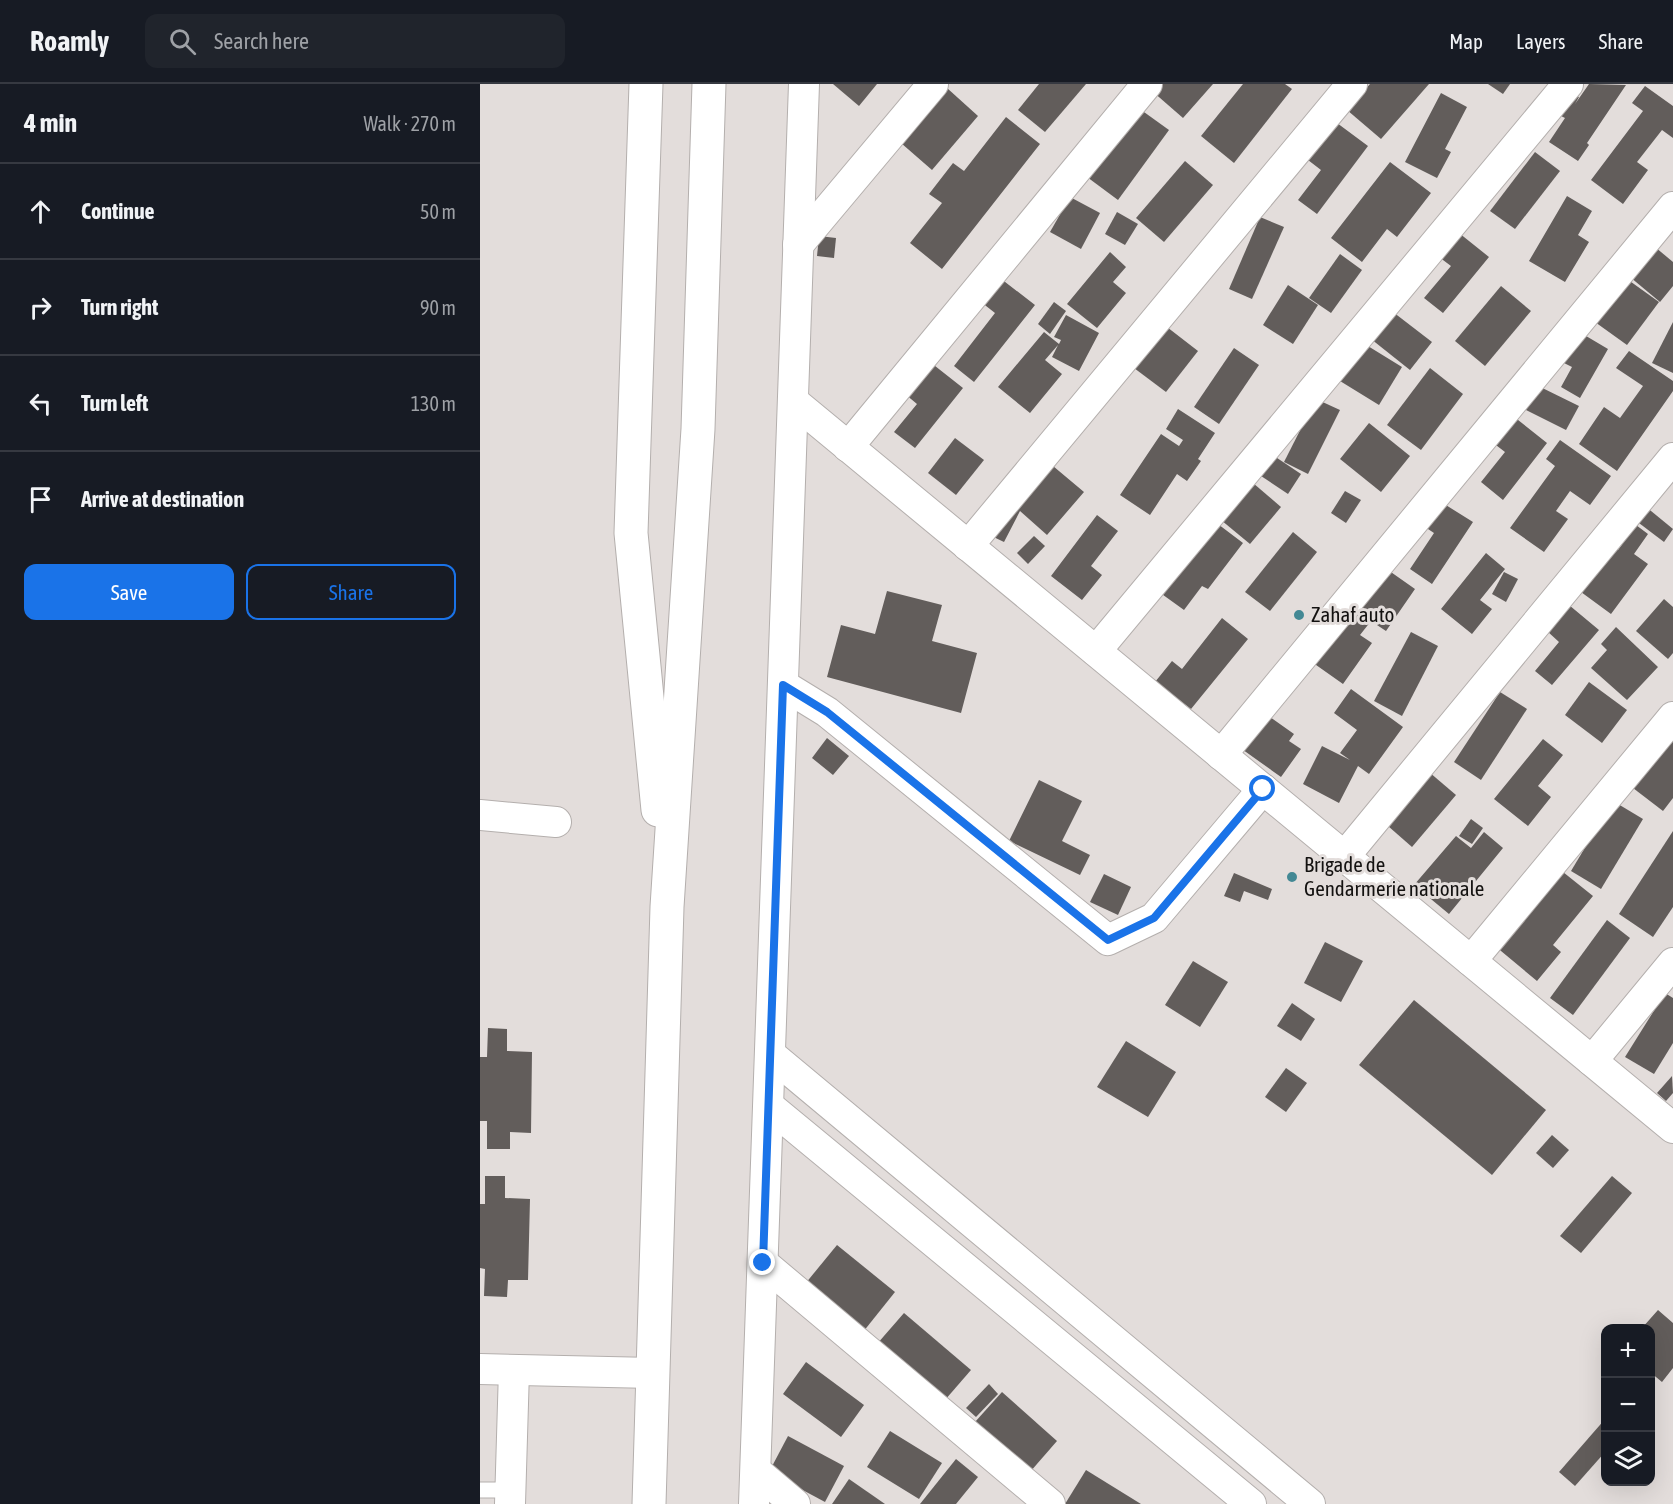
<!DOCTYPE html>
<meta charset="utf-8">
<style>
:root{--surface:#171b24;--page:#20242c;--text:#f1f3f6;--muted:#9ea1a6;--line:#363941;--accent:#1a73e8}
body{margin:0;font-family:"Asap Condensed",sans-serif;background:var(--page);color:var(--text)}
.controls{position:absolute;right:18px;bottom:18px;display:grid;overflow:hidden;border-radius:12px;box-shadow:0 6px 24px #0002}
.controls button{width:54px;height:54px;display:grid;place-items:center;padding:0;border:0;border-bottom:2px solid var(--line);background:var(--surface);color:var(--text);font:30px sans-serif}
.stop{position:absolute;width:18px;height:18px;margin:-14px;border:4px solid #1a73e8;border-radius:50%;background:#fff}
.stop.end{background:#1a73e8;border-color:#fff;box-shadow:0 2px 6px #0008}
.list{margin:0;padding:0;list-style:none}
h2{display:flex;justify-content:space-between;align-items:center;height:78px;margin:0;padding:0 24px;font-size:26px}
h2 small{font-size:20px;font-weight:400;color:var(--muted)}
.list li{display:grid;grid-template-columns:39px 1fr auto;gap:18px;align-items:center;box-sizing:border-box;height:96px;padding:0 24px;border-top:2px solid var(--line)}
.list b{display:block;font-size:22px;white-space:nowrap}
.list em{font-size:20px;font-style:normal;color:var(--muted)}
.actions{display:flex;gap:12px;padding:18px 24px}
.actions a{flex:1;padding:14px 0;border:2px solid var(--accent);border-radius:12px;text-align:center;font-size:21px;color:var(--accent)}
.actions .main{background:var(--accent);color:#fff}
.icon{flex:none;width:33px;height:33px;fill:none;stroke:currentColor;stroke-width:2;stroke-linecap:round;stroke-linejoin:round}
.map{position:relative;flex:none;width:1193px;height:1420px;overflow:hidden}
header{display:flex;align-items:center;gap:36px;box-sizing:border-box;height:84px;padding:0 30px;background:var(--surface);border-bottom:2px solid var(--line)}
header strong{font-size:28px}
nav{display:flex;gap:33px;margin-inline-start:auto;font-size:21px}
.search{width:420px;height:54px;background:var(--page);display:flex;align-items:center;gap:15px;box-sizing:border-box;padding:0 21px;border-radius:12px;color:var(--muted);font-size:22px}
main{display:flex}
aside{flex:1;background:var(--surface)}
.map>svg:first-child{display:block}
</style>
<header>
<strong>Roamly</strong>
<div class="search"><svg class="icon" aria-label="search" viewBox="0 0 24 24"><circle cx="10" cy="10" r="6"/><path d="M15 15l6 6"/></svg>Search here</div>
<nav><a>Map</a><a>Layers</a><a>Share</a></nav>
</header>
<main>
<aside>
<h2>4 min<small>Walk · 270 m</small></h2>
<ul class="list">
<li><svg class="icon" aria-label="ahead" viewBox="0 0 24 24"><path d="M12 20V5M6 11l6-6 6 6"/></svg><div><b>Continue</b></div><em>50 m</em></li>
<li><svg class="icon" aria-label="right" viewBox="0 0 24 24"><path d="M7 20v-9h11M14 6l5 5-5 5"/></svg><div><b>Turn right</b></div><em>90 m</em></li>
<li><svg class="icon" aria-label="left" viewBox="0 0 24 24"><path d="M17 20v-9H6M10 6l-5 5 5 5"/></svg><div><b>Turn left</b></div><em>130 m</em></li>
<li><svg class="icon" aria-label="arrive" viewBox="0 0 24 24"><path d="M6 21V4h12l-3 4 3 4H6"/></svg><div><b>Arrive at destination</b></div></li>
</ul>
<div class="actions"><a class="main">Save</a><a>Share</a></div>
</aside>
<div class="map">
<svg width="1193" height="1420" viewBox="0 0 1193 1420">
<rect width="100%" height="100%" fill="#e3dddb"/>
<g fill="#625d5b">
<path d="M 353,0 L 397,0 L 379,22 Z"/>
<path d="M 559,0 L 606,0 L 565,48 L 538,26 Z"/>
<path d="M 678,0 L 733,0 L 703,34 L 672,7 Z"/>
<path d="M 763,0 L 805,0 L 812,5 L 754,79 L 721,52 Z"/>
<path d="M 890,0 L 949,0 L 901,55 L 867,26 Z"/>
<path d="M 1008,0 L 1030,0 L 1023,10 Z"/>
<path d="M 1109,0 L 1146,1 L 1107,59 L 1109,61 L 1098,77 L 1069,58 L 1085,34 L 1065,24 L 1075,2 L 1099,13 L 1095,20 Z"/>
<path d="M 1165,2 L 1193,22 L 1193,54 L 1182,46 L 1157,78 L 1168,86 L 1143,120 L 1111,96 L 1163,27 L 1152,19 Z"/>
<path d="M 467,4 L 498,32 L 452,86 L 421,59 Z"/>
<path d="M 961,9 L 987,23 L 965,65 L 971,68 L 957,94 L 925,78 Z"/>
<path d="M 657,23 L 689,46 L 638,116 L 607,93 Z"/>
<path d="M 526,33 L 560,60 L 462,185 L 430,159 L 462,119 L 449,110 L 473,79 L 484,87 Z"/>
<path d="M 857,39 L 888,62 L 837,130 L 818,116 L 841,86 L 828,76 Z"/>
<path d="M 1055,68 L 1080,87 L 1035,145 L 1010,127 Z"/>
<path d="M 705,77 L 733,101 L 684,158 L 656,134 Z"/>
<path d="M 910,78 L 951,109 L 917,153 L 907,145 L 882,178 L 851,154 Z"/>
<path d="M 1087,112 L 1112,127 L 1098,151 L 1109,158 L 1085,198 L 1049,177 Z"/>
<path d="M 590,113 L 620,129 L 601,165 L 570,148 Z"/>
<path d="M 637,128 L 658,140 L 645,161 L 625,150 Z"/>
<path d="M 780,133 L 804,143 L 772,215 L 749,205 Z"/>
<path d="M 979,149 L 1009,173 L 963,229 L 944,214 L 971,182 L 959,173 Z"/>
<path d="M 339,152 L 356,154 L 354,174 L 337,172 Z"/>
<path d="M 1175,163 L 1193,178 L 1193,202 L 1180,218 L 1150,193 Z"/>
<path d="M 630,168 L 646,183 L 633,198 L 646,209 L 617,244 L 587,220 Z"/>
<path d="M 860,170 L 882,186 L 851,229 L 829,214 Z"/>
<path d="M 1140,190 L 1179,218 L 1147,261 L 1108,233 Z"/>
<path d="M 520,194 L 555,221 L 494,298 L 474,282 L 515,229 L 501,218 Z"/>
<path d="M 808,201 L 838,221 L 813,260 L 783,241 Z"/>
<path d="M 1021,202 L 1051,227 L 1005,282 L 975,257 Z"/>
<path d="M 574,218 L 586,227 L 570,250 L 558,240 Z"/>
<path d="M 913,228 L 952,258 L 930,286 L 891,255 Z"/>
<path d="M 586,231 L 619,249 L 599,287 L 572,273 L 578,261 L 565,276 L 582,290 L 550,329 L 518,303 L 564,248 L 579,260 L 581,256 L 574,253 Z"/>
<path d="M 674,233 L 718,267 L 686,308 L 642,275 Z"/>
<path d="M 1193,238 L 1193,289 L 1172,279 Z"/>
<path d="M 1101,249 L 1128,265 L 1100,314 L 1081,303 L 1092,283 L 1084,279 Z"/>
<path d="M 883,259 L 922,283 L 899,321 L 860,297 Z"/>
<path d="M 754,264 L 779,281 L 739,340 L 714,323 Z"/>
<path d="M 1149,267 L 1193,297 L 1193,307 L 1137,387 L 1099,360 L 1124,323 L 1140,334 L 1163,302 L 1136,284 Z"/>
<path d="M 450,278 L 483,304 L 435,364 L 414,348 L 437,320 L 425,310 Z"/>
<path d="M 950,284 L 983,310 L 941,366 L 907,341 Z"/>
<path d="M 1044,295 L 1099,322 L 1086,346 L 1032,319 Z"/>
<path d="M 836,315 L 860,326 L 828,390 L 804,378 Z"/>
<path d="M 698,325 L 735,349 L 718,375 L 721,377 L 707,397 L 697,390 L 670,431 L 640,411 L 681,350 L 699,362 L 703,356 L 686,345 Z"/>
<path d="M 1033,332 L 1067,359 L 1023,416 L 1001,398 L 1025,368 L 1012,358 Z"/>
<path d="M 889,339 L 930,372 L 901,408 L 860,375 Z"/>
<path d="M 475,354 L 504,376 L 476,411 L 448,389 Z"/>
<path d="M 1080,356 L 1131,392 L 1110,421 L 1090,407 L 1076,427 L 1088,435 L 1064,468 L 1030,444 L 1075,382 L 1066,375 Z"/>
<path d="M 779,362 L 821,390 L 808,410 L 766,382 Z"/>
<path d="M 573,382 L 604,408 L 567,451 L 540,427 L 524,458 L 501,447 Z"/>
<path d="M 773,399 L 801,423 L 770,460 L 741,436 Z"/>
<path d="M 865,407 L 881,416 L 866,439 L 851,429 Z"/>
<path d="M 961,418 L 993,438 L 952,500 L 930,485 L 954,449 L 945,443 Z"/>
<path d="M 1165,422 L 1193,445 L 1184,458 L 1155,436 Z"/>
<path d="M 617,431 L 638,447 L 611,482 L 622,491 L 602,516 L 571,492 Z"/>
<path d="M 726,431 L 763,459 L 728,505 L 722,502 L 704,526 L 679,508 Z"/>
<path d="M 1156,441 L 1168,450 L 1154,470 L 1168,480 L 1131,530 L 1086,497 L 1119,452 L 1138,466 Z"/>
<path d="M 813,448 L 837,468 L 790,527 L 765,508 Z"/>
<path d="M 554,452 L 565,462 L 548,480 L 537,469 Z"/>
<path d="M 1006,469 L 1025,485 L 1000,516 L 1012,525 L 992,550 L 961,525 Z"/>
<path d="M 898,479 L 935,505 L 906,547 L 891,537 L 880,551 L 892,559 L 863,600 L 829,576 Z"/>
<path d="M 1024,488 L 1038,495 L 1026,518 L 1012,510 Z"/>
<path d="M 407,507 L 462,521 L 452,557 L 497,569 L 481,629 L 347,593 L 361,541 L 395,550 Z"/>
<path d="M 1184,515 L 1193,523 L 1193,569 L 1188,575 L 1156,547 Z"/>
<path d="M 1089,521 L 1119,546 L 1072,601 L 1055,587 L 1079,558 L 1067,547 Z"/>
<path d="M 742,534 L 768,555 L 711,625 L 675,598 L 692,577 L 702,585 Z"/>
<path d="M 1136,543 L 1178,583 L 1147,616 L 1111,584 L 1127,566 L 1121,560 Z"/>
<path d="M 931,548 L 958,562 L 922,632 L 894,617 Z"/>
<path d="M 1109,598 L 1147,626 L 1122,659 L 1085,631 Z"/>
<path d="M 871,605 L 923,643 L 889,690 L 878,682 L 859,719 L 823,700 L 842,662 L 870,676 L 860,669 L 877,646 L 854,629 Z"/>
<path d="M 1020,608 L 1047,625 L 1001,696 L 974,678 Z"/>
<path d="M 769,618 L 814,650 L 809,657 L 821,665 L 801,693 L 745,653 Z"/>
<path d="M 1193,651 L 1193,714 L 1183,727 L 1153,704 Z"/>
<path d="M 347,654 L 369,672 L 353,691 L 332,674 Z"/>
<path d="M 1063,655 L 1083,671 L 1058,702 L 1071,713 L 1048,742 L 1014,715 Z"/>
<path d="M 949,688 L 976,711 L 932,763 L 900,735 Z"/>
<path d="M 559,696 L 602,717 L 582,757 L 610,771 L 600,791 L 529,757 Z"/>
<path d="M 1133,717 L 1163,735 L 1121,805 L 1091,787 Z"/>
<path d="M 991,735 L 1003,744 L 992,760 L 979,752 Z"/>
<path d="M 1193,747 L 1193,823 L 1173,853 L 1139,830 Z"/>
<path d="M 1004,748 L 1023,764 L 969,830 L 934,801 L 976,752 L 991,764 Z"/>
<path d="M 1078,784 L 1113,812 L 1073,861 L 1081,868 L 1057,897 L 1015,862 Z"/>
<path d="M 754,789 L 792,805 L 788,816 L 764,807 L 760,818 L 744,812 Z"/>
<path d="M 624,790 L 651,803 L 638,831 L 610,818 Z"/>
<path d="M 1127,836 L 1150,854 L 1093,931 L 1070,914 Z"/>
<path d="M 845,858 L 883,877 L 861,918 L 824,899 Z"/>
<path d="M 713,877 L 748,898 L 720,943 L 685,921 Z"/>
<path d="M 1185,909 L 1193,914 L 1193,959 L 1174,990 L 1145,973 Z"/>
<path d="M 934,916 L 1066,1026 L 1012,1091 L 879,981 Z"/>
<path d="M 812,919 L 835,935 L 821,957 L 797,942 Z"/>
<path d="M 8,944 L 27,945 L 27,967 L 52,968 L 51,1049 L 30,1048 L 30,1065 L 7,1065 L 7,1037 L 0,1037 L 0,973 L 7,973 Z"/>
<path d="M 646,957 L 696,988 L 668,1033 L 617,1003 Z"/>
<path d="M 806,984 L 827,999 L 806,1028 L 785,1013 Z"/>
<path d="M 1192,992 L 1193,1009 L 1186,1017 L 1177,1009 Z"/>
<path d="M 1072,1051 L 1089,1066 L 1073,1084 L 1056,1069 Z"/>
<path d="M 5,1092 L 25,1092 L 25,1114 L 50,1115 L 48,1196 L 28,1196 L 27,1213 L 4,1212 L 5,1185 L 0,1184 L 0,1120 L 5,1120 Z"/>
<path d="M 1132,1092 L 1152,1109 L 1101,1169 L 1080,1152 Z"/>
<path d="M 357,1161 L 415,1208 L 383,1248 L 325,1200 Z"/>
<path d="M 1178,1226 L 1193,1239 L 1193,1284 L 1182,1298 L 1170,1288 L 1170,1244 L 1162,1244 Z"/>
<path d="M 424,1229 L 491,1286 L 465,1316 L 397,1260 Z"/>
<path d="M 326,1278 L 384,1321 L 361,1353 L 303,1310 Z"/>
<path d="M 509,1300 L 518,1310 L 496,1333 L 486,1324 Z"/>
<path d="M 522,1308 L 577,1357 L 550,1388 L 495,1338 Z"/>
<path d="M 1126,1334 L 1126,1367 L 1095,1402 L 1079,1388 Z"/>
<path d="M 410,1347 L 462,1379 L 439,1415 L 387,1383 Z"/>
<path d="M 308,1352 L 364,1382 L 345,1418 L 289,1388 Z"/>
<path d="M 476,1375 L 498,1393 L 476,1420 L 440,1420 Z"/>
<path d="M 606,1386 L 661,1420 L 585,1420 Z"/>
<path d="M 369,1395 L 405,1420 L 352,1420 Z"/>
</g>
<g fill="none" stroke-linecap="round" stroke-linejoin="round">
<defs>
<path id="service" d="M 0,1406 L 30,1406"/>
<g id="minor">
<path d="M 318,161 L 453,0"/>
<path d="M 313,317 L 1193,1044"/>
<path d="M 368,363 L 667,0"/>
<path d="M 488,462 L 872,0"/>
<path d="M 616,567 L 1088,0"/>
<path d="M 303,601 L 347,628 L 628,856 L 674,834 L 783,705"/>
<path d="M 741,671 L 1193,123"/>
<path d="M 0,731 L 76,738"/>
<path d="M 864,773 L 1193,374"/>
<path d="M 991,877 L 1193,633"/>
<path d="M 290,970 L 830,1420"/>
<path d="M 1112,977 L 1193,879"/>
<path d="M 289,1022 L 771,1420"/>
<path d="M 283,1179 L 570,1420"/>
<path d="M 0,1285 L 173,1289"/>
<path d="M 276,1387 L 315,1420"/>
<path d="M 30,1420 L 34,1286"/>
<path d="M 274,1420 L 324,0"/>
</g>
<g id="secondary">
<path d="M 166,0 L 151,449 L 178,726"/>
<path d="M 169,1420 L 187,823 L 218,345 L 229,0"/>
</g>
</defs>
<use href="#service" stroke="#b4afad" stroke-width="17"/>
<use href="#minor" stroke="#b4afad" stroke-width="32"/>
<use href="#secondary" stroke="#b4afad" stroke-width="35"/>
<use href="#service" stroke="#fff" stroke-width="15"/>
<use href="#minor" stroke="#fff" stroke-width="30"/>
<use href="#secondary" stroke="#fff" stroke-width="33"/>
</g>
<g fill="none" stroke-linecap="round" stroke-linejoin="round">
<path stroke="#1a73e8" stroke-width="8" d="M 283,1179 L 303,601 L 347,628 L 628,856 L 674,834 L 783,705"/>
</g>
<g fill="#438894" stroke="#e3dddb" stroke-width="2">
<circle cx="819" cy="531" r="6"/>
<circle cx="812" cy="793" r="6"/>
</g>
<g text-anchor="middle" stroke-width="6" stroke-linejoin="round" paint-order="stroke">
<g font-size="21" fill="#131110" stroke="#e3dddb" text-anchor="start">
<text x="831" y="538">Zahaf auto</text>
<text x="824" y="788">Brigade de<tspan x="824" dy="24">Gendarmerie nationale</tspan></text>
</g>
</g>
</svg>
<div class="controls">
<button>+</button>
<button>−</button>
<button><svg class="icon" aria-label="layers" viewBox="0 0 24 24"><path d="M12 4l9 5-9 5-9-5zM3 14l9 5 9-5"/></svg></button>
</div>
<div class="stop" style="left:783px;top:705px"></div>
<div class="stop end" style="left:283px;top:1179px"></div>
</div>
</main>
